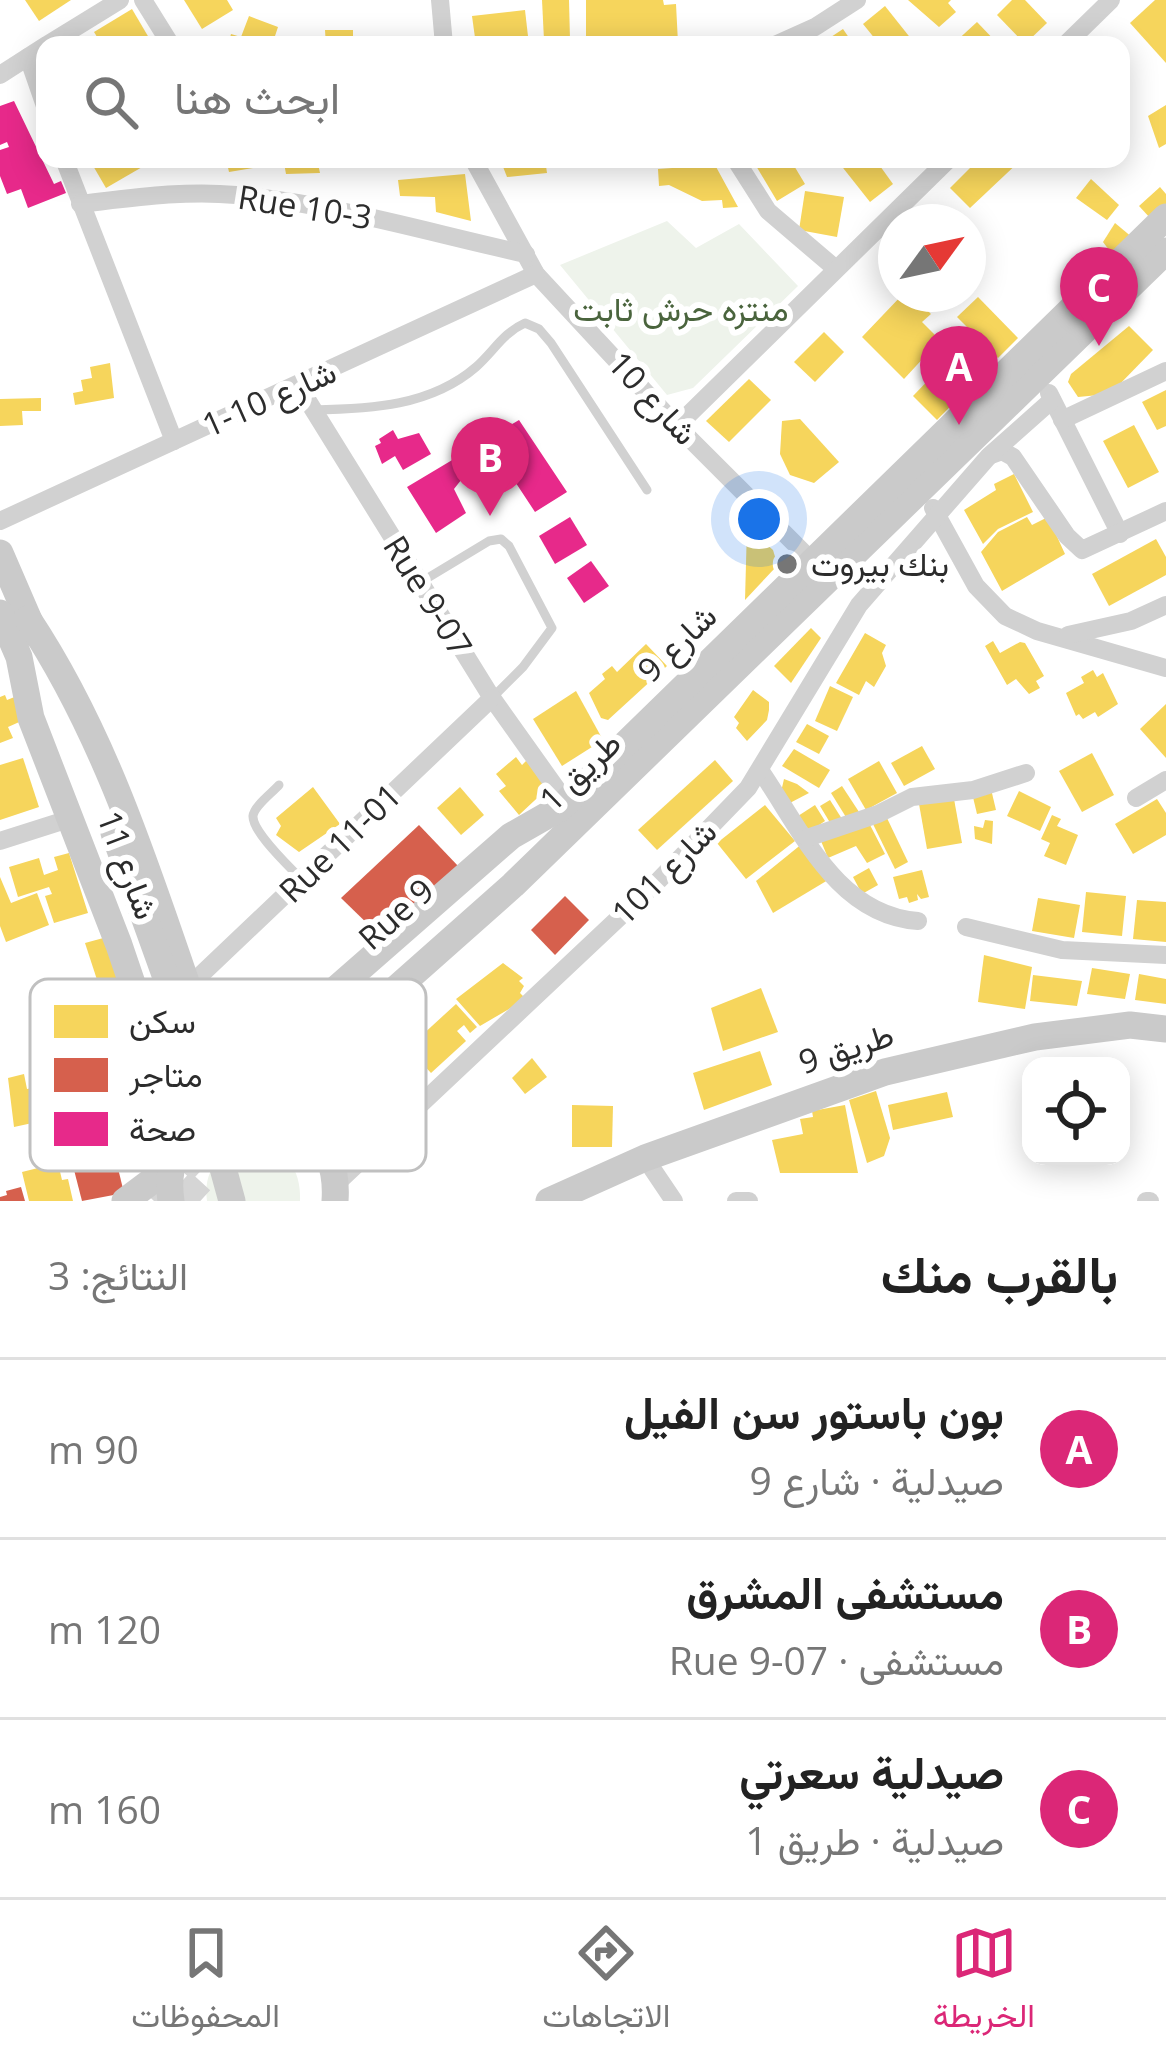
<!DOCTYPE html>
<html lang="ar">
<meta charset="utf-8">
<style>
:root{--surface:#fff;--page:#f6f6f6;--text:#222;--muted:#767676;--line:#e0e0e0;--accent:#db2777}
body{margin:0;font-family:"Open Sans",Vazirmatn,sans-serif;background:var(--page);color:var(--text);direction:rtl}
.controls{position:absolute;right:36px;bottom:36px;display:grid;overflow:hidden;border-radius:24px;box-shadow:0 6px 30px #0003}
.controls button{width:108px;height:108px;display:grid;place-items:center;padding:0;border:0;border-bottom:3px solid var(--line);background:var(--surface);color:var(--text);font:60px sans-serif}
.compass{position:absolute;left:878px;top:204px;width:108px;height:108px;border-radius:50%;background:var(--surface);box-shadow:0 6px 30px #0003;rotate:57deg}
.you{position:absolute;left:759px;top:519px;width:42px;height:42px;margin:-30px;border:9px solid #fff;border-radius:50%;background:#1a73e8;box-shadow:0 0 0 18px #1a73e833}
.badge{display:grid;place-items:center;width:78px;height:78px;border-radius:50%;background:var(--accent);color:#fff;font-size:39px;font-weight:700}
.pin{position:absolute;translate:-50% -99px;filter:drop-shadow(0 3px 6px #0008)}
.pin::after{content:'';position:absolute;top:63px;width:42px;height:36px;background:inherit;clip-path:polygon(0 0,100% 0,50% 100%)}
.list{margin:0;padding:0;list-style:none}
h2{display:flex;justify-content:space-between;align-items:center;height:156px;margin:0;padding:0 48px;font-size:51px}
h2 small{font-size:39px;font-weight:400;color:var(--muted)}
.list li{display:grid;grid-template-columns:78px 1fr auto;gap:36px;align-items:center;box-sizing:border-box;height:180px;padding:0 48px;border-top:3px solid var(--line)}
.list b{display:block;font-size:45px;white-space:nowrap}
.list p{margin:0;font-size:39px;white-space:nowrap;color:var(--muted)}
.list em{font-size:39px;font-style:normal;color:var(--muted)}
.icon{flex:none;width:66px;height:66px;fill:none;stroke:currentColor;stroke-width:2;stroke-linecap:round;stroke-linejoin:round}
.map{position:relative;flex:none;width:1166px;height:1201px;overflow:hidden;direction:ltr}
.search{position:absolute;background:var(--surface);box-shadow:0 6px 30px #0003;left:36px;right:36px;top:36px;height:132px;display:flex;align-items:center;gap:30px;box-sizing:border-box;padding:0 42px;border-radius:24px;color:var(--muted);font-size:45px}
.sheet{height:696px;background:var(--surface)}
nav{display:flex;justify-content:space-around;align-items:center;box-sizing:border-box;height:168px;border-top:3px solid var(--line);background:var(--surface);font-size:33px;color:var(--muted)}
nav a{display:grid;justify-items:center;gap:6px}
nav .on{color:var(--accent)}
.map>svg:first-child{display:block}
</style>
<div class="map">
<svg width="1166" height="1201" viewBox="0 0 1166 1201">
<rect width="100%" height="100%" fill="#fff"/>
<g fill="#eef3eb">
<path d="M 667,221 L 696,248 L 739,224 L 798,286 L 693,388 L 667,395 L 560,265 Z"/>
<path d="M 259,1143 C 288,1152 301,1170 300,1201 L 207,1201 C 202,1166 225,1145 259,1143 Z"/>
</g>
<g fill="#f6d55c">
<path d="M 25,0 L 71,0 L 39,21 Z"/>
<path d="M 184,0 L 227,0 L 233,10 L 202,29 Z"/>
<path d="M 542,0 L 569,0 L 570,40 L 544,40 Z"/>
<path d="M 586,0 L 663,0 L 664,5 L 676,4 L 678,43 L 586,45 Z"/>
<path d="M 908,0 L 951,0 L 948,3 L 956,12 L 939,27 Z"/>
<path d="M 1012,0 L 1025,0 L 1047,23 L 1025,44 L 997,15 Z"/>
<path d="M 1155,0 L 1166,0 L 1166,63 L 1130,23 Z"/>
<path d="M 885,6 L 916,45 L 880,45 L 863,24 Z"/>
<path d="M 132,9 L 152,43 L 102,45 L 94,32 Z"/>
<path d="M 525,10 L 529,45 L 476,45 L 472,16 Z"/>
<path d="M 249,16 L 278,27 L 272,45 L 228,45 L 231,34 L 241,37 Z"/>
<path d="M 977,22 L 999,45 L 952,45 Z"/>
<path d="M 843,29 L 854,45 L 819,45 Z"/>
<path d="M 325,30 L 353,30 L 353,45 L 326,45 Z"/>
<path d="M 417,36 L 417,45 L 367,45 L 366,38 Z"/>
<path d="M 1166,105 L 1166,144 L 1159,148 L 1148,116 Z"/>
<path d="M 95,159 L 156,159 L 106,188 L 92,164 Z"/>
<path d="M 226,159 L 317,159 L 320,173 L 286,174 L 284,163 L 229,172 Z"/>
<path d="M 500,159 L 545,159 L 547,173 L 507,177 Z"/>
<path d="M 752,159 L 790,159 L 805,184 L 777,201 Z"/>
<path d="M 836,159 L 875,159 L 893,184 L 870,202 Z"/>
<path d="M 979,159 L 1022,159 L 970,208 L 950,188 Z"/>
<path d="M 715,165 L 738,207 L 723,208 L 722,200 L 702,201 L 669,185 L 659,186 L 658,169 Z"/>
<path d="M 465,174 L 471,221 L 436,212 L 435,197 L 400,196 L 398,180 Z"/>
<path d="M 1091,179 L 1119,205 L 1107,220 L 1076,198 Z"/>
<path d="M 1160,187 L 1166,194 L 1166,204 L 1151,219 L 1139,206 Z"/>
<path d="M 805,191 L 844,197 L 837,237 L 799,230 Z"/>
<path d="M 1115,223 L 1133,238 L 1115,258 L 1103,242 Z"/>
<path d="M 903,294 L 911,294 L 931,314 L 922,322 L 940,340 L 904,379 L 862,337 Z"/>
<path d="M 978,297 L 1018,338 L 998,358 L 957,317 Z"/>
<path d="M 1129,326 L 1153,350 L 1116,388 L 1099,395 L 1078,397 L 1068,382 L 1071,374 Z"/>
<path d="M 824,332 L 844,352 L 815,382 L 794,362 Z"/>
<path d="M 964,343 L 989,367 L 937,420 L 913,396 Z"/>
<path d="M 110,363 L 114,398 L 75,405 L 73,393 L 83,391 L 81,380 L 92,378 L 90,367 Z"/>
<path d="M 749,379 L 771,400 L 729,442 L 706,421 Z"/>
<path d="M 1166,390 L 1166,426 L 1157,430 L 1142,402 Z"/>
<path d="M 41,398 L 41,411 L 22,411 L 23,425 L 0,426 L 0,399 Z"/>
<path d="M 800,419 L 839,462 L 814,483 L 790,475 L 780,454 L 782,421 Z"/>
<path d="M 1134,425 L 1159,472 L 1128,488 L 1103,441 Z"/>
<path d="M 1014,474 L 1033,512 L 998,529 L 983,544 L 964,510 L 996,490 L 994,484 Z"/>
<path d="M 1027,517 L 1032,525 L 1048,517 L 1065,554 L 1002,591 L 981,552 L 998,532 Z"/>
<path d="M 747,527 L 773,550 L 776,560 L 775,568 L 745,600 Z"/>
<path d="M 1156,539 L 1166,557 L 1166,575 L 1109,606 L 1092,574 Z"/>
<path d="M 811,628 L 821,638 L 791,683 L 774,666 Z"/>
<path d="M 865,633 L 886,645 L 882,653 L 886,666 L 874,687 L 866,681 L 859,695 L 836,683 Z"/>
<path d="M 993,641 L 1000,653 L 1020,642 L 1025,643 L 1044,676 L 1036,681 L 1040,688 L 1029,694 L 1016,679 L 1007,685 L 985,646 Z"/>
<path d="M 646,644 L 667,666 L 608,720 L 601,718 L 589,693 L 605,679 L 602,674 L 612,666 L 617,672 Z"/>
<path d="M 1093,670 L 1097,677 L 1103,673 L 1118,704 L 1098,717 L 1095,712 L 1083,719 L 1079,714 L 1076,716 L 1066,693 L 1084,683 L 1081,677 Z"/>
<path d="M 830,686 L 853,697 L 837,731 L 815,721 Z"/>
<path d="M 753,690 L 769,702 L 769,710 L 767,720 L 747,741 L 736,728 L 739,723 L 734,717 Z"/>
<path d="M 576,691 L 603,740 L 562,766 L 533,719 Z"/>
<path d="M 5,695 L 7,700 L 17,696 L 26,719 L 8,727 L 13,738 L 0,743 L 0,697 Z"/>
<path d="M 1166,704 L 1166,758 L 1140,729 Z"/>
<path d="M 807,724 L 829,736 L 819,754 L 796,742 Z"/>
<path d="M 922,746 L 935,769 L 904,786 L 891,763 Z"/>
<path d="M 794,749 L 830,770 L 819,788 L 782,766 Z"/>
<path d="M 1092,753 L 1114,795 L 1082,812 L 1059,771 Z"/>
<path d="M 516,757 L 522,765 L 527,760 L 549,787 L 519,815 L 499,791 L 506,786 L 496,774 Z"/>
<path d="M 23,758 L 39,807 L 0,820 L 0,765 Z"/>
<path d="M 715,760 L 733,781 L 657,850 L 638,830 Z"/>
<path d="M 879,761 L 897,793 L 866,810 L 848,779 Z"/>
<path d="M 784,779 L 797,784 L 809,793 L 786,805 L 781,792 Z"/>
<path d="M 842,786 L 861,815 L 849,822 L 831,793 Z"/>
<path d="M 313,787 L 340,824 L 299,852 L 276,835 L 281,826 L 276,818 Z"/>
<path d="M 460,787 L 484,815 L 461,835 L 437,808 Z"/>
<path d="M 991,789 L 996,810 L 977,814 L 972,793 Z"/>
<path d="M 1019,791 L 1051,807 L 1040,831 L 1007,816 Z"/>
<path d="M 954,799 L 962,843 L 927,849 L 919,804 Z"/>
<path d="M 1157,799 L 1166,813 L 1166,835 L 1133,854 L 1115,824 Z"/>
<path d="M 830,800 L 842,819 L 832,826 L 820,806 Z"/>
<path d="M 765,805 L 795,841 L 746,879 L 717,843 Z"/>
<path d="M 815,805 L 825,821 L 809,832 L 798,816 Z"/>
<path d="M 1052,815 L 1061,819 L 1057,826 L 1078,835 L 1066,865 L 1044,856 L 1050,843 L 1041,839 Z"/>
<path d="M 886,816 L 908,862 L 895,869 L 872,822 Z"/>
<path d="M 985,820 L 993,821 L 992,844 L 975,839 L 974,826 L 983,828 Z"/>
<path d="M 870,825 L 885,854 L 867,863 L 856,846 L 828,858 L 821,841 Z"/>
<path d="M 803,843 L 828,880 L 773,913 L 756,881 Z"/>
<path d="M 69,853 L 88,913 L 54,923 L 45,896 L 52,894 L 49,887 L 18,897 L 9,867 L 39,858 L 44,875 L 58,870 L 54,857 Z"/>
<path d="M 869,868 L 878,885 L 862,894 L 853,877 Z"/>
<path d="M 922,870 L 929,897 L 921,899 L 917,894 L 918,900 L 909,903 L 907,897 L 899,899 L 893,877 Z"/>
<path d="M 0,877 L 11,903 L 37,893 L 49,925 L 6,942 L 0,926 Z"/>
<path d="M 1086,892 L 1126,896 L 1122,936 L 1082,932 Z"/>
<path d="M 1038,898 L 1080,905 L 1074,938 L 1032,931 Z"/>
<path d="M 1137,900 L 1166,902 L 1166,942 L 1133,939 Z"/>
<path d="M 107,937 L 122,986 L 101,992 L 85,943 Z"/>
<path d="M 984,955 L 1032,967 L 1025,1009 L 978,1002 Z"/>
<path d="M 503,963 L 523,978 L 519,981 L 524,986 L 520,993 L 526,999 L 480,1026 L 456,999 Z"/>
<path d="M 1092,968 L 1130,974 L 1125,999 L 1087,994 Z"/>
<path d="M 1139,974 L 1166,979 L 1166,1004 L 1135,1000 Z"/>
<path d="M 1033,975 L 1082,981 L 1077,1006 L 1030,1001 Z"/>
<path d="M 761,988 L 778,1032 L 723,1051 L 711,1008 Z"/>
<path d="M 456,1004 L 477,1027 L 470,1033 L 464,1025 L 457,1031 L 466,1041 L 431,1073 L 408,1048 Z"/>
<path d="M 760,1051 L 772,1085 L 704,1110 L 693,1073 Z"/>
<path d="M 532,1058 L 547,1077 L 525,1094 L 512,1078 Z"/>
<path d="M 24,1074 L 27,1089 L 41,1086 L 45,1103 L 34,1106 L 37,1122 L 14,1127 L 8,1078 Z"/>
<path d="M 876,1091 L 890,1138 L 884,1156 L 867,1163 L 849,1100 Z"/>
<path d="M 947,1092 L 953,1117 L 893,1130 L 888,1105 Z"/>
<path d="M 572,1105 L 613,1106 L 612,1147 L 572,1147 Z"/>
<path d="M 845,1105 L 858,1173 L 780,1173 L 772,1140 L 803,1134 L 800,1119 L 813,1117 L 812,1111 Z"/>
<path d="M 58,1163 L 62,1180 L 68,1179 L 73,1201 L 29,1201 L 22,1172 Z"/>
</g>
<g fill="#d6604d">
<path d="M 419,825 L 459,867 L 377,933 L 341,898 Z"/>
<path d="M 565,896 L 589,920 L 555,955 L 531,930 Z"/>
<path d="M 115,1156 L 124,1193 L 82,1201 L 73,1166 Z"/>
<path d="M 21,1187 L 25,1201 L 0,1201 L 0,1197 L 7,1195 L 6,1191 Z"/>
</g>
<g fill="#e7298a">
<path d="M 14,101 L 54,184 L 61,181 L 66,193 L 28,208 L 21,189 L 7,194 L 0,176 L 0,150 L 9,147 L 7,142 L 0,145 L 0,106 Z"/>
<path d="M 519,420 L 567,492 L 535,512 L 506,468 L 483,464 L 469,470 L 454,489 L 466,513 L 436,533 L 407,487 Z"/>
<path d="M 393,430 L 398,439 L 419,433 L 431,454 L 403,470 L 395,456 L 382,464 L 375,446 L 381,443 L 379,439 Z"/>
<path d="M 570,517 L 587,545 L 555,564 L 539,536 Z"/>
<path d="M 591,561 L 609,586 L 584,603 L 567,578 Z"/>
</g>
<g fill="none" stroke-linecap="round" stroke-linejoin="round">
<g stroke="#d5d5d5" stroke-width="27" stroke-dasharray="27 14" stroke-linecap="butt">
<path d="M 154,1201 L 277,1070"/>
<path d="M 182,1201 L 292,1081"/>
</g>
<g stroke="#d1d1d1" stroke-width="9">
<path d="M 313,410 C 371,409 431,406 476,367 C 494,351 503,333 525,323 L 539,329 L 551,343 L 647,490"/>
<path d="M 421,582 L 489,541 L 501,539 L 509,546 L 552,628 L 523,667 L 492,698"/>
<path d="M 279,785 C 272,793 254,806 253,816 C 252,832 290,867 301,879"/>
</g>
<g stroke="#d1d1d1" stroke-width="18">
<path d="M 143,0 L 171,45"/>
<path d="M 440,0 L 444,45"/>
<path d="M 47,45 L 120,0"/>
<path d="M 775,45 L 815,27 L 857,0"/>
<path d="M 1065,45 L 1111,0"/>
<path d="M 28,57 L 45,106"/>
<path d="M 0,75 L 45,46"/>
<path d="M 64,159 L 174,441"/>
<path d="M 473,159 L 536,274 L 677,426 L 812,561"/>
<path d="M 735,159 L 768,211 L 836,269"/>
<path d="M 80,204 C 132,198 184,190 236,195 C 335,204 430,233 526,254"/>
<path d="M 298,385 L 492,698 L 566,802"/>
<path d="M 1049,393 L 1120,534"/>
<path d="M 1062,420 L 1166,371"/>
<path d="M 677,426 L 949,159"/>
<path d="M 991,455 L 1002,451 L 1013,457 L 1067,536 L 1082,550 L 1166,511"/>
<path d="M 933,508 L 976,586 L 1005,616 L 1037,631 L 1166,668"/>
<path d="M 0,521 L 536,274"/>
<path d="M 1068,635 L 1131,621 L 1166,605"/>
<path d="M 760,770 C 802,831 837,915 918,921"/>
<path d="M 1136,798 L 1166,780"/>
<path d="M 807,838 L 878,814 L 912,797 L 973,790 L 1026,773"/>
<path d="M 0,841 L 72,818"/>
<path d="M 966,927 L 1062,950 L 1166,955"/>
<path d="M 187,988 L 492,698"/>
<path d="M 645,1158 L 674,1201"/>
<path d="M 336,1184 L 659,880 L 748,788 L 859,605 L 989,456 L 1052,400"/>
<path d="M 736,1201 L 749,1201"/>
<path d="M 1146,1201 L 1150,1201"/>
</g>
<g stroke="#cacaca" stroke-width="27">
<path d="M 0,553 L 35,634"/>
<path d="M 0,613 L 19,657 L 31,718 L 119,945 L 155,1051 L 171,1121 L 182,1145"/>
<path d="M 28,619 C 103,732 144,860 188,988 C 201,1029 217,1068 230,1109"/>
<path d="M 277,1070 L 311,1039"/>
<path d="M 292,1081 L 513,885 L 1166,251"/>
<path d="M 237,1108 L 244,1075 L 263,1053 L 511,836 L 560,808 L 1166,217"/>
<path d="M 317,1137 C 318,1102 320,1073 347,1050"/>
<path d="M 125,1201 L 173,1165"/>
<path d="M 171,1201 C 153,1083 344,1073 335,1201"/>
<path d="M 549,1201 L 645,1158 L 885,1072 L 1035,1037 L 1130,1025 L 1166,1029"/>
</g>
<path stroke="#cacaca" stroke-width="27" d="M 114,833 L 186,1033 L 232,1201"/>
</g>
<circle fill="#767676" stroke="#fff" stroke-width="4.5" cx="787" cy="564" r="12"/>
<g text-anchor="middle" stroke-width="12" stroke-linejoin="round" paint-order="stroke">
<g font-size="33" fill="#2c2c2c" stroke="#fff">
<text transform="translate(305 207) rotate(9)" y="12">Rue 10-3</text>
<text transform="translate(269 398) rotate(-24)" y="12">شارع 10-1</text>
<text transform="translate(653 398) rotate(47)" y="12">شارع 10</text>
<text transform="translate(428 596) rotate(58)" y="12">Rue 9-07</text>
<text transform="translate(677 643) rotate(-44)" y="12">شارع 9</text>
<text transform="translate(580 771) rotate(-44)" y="12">طريق 1</text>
<text transform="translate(340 843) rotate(-44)" y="12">Rue 11-01</text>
<text transform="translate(128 865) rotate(69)" y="12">شارع 11</text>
<text transform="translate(664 872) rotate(-45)" y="12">شارع 101</text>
<text transform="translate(396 914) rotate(-42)" y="12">Rue 9</text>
<text transform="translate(846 1048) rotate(-18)" y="12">طريق 9</text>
</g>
<g font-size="33" fill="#4a643d" stroke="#fff">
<text x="681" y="321">منتزه حرش ثابت</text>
</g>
<g font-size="33" fill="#2c2c2c" stroke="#fff" text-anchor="start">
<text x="811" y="576">بنك بيروت</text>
</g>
</g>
<rect x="30" y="979" width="396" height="192" rx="18" fill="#fff" stroke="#c0c0c0" stroke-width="3"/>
<rect x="54" y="1005" width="54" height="33" fill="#f6d55c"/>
<rect x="54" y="1058" width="54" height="34" fill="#d6604d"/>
<rect x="54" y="1112" width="54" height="34" fill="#e7298a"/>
<g font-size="33" fill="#2c2c2c">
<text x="129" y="1033">سكن</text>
<text x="129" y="1087">متاجر</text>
<text x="129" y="1141">صحة</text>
</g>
</svg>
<div class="controls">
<button><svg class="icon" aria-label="locate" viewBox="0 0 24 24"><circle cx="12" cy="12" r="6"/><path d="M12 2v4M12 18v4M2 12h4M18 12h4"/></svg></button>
</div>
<svg class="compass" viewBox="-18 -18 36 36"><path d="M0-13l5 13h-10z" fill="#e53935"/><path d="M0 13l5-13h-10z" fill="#767676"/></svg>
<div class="you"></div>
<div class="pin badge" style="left:959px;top:425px">A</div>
<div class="pin badge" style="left:490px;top:516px">B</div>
<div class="pin badge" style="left:1099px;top:346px">C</div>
<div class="search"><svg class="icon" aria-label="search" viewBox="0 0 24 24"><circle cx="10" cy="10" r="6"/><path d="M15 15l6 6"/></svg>ابحث هنا</div>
</div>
<section class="sheet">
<h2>بالقرب منك<small>النتائج: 3</small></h2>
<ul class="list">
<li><span class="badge">A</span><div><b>بون باستور سن الفيل</b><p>صيدلية · شارع 9</p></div><em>90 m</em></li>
<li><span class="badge">B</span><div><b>مستشفى المشرق</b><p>مستشفى · Rue 9-07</p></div><em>120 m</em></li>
<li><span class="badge">C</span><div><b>صيدلية سعرتي</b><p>صيدلية · طريق 1</p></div><em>160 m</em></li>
</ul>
</section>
<nav>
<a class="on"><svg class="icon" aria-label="map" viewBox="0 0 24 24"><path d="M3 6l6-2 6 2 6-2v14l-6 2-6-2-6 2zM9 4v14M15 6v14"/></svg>الخريطة</a>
<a><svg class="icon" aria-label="directions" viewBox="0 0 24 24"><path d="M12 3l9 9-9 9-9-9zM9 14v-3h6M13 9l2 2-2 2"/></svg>الاتجاهات</a>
<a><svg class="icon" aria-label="saved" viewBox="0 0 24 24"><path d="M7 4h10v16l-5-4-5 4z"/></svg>المحفوظات</a>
</nav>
